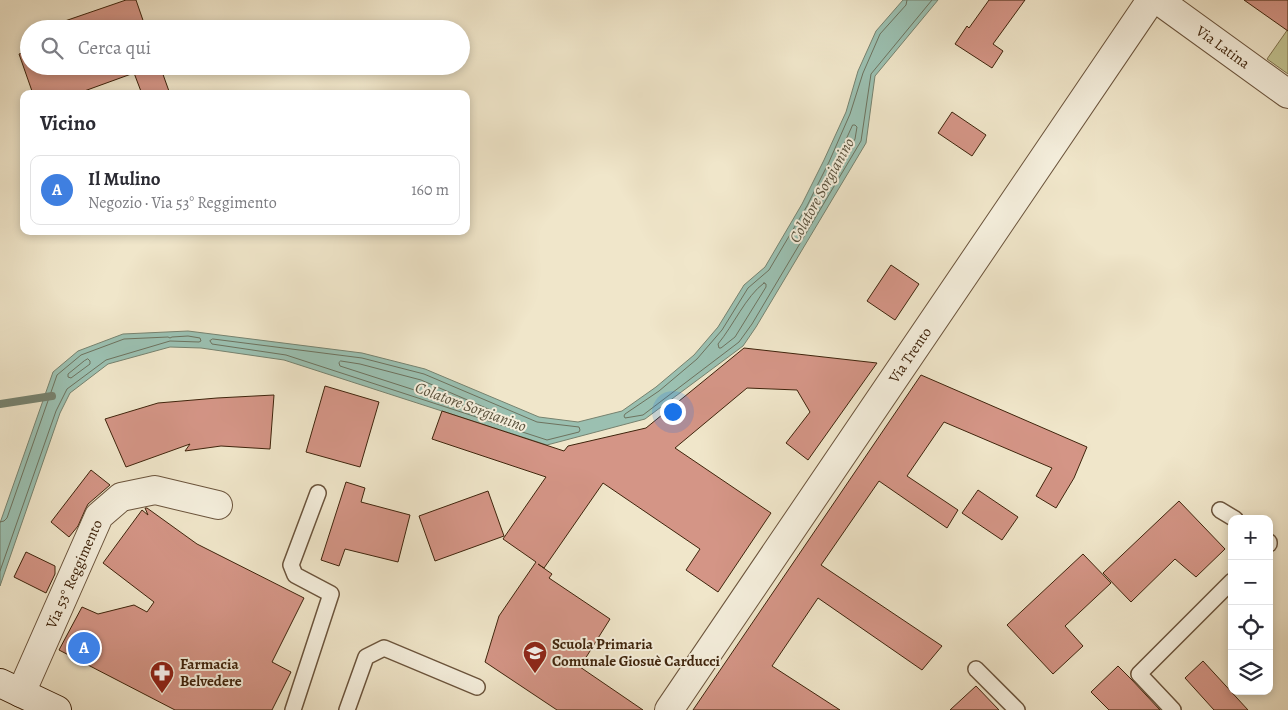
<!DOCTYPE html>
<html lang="it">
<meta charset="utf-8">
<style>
:root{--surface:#fff;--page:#f7f7f7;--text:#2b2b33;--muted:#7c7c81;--line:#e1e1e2;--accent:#8f2418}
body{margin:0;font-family:Alegreya,serif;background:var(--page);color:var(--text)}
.controls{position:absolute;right:15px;bottom:15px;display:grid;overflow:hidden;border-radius:10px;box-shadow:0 2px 8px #0003}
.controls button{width:45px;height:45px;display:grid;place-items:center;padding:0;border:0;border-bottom:1px solid var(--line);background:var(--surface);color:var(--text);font:25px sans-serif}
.you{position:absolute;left:672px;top:411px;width:18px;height:18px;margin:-12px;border:4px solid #fff;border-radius:50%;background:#1a73e8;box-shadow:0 0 0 8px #1a73e833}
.badge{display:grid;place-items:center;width:32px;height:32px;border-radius:50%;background:var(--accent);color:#fff;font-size:16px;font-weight:700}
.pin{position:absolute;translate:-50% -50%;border:2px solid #fff;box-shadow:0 1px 5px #0006}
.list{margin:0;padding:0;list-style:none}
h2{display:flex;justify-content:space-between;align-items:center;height:65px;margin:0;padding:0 20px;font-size:21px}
h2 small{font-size:16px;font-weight:400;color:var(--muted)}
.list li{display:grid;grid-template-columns:32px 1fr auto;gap:15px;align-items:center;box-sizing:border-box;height:70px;margin:0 10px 10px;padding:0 10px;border:1px solid var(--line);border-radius:10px}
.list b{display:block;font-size:19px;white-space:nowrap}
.list p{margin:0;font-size:16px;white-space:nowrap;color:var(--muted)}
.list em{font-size:16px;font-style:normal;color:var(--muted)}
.icon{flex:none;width:28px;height:28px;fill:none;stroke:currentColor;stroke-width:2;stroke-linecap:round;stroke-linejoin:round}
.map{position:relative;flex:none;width:1288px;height:710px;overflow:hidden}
.search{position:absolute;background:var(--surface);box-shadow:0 2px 8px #0003;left:20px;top:20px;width:450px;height:55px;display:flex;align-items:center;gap:12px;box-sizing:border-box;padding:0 18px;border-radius:28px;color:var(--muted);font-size:19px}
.panel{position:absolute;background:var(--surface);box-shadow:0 2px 8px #0003;left:20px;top:90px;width:450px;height:145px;border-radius:10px}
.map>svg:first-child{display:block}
</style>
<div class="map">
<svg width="1288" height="710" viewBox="0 0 1288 710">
<rect width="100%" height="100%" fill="#f0e6ca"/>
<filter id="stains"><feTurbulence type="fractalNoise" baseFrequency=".004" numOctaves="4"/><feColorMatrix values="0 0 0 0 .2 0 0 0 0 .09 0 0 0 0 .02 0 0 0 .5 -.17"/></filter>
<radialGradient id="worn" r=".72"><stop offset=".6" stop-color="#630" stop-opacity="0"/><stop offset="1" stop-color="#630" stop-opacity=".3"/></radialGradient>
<path fill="#c2c391" stroke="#80744e" d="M 1288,29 L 1288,74 L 1267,59 Z"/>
<path fill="#9bc0b1" stroke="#76826f" d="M 903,0 L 938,0 L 875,76 L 866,143 L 756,327 L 743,346 L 645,419 L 547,445 L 284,360 L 201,348 L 170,347 L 108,364 L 70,393 L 60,413 L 0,586 L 0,523 L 53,372 L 78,351 L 123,334 L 188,331 L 362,353 L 425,369 L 539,417 L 578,422 L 622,411 L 656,387 L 694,355 L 718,327 L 744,285 L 765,267 L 802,204 L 824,160 L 846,112 L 858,71 L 876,31 Z"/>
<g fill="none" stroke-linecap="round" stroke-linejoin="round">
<g stroke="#6d725e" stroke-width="1">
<path d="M 907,0 L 906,5 L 880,34 L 863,73 L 850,114 L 829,162 L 807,206 L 769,270 L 748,288 L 722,330 L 697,359 L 659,391 L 625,414 L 624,416 L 625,418 L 643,415 L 739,342 L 752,324 L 861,141 L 871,74 L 932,0"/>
<path d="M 853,125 L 855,125 L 857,127 L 855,139 L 841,162 L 838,163 L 837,160 Z"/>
<path d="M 764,283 L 766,284 L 766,287 L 735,337 L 721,348 L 719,348 L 718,344 C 733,326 746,296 764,283 Z"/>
<path d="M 213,339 L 362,358 L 424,374 L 537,422 L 579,427 L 580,430 L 579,432 L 547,440 L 286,355 L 212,344 L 210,341 Z"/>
<path d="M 88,359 L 90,361 L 90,364 L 71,378 L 68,377 L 68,374 L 84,361 Z"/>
<path d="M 341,361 L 360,364 L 421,380 L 493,411 L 495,414 L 492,415 L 340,366 L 339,363 Z"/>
<path d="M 0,522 L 4,521 L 7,518 L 57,375 L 81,355 L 124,339 L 168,337 L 170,338 L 172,337 L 188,336 L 200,338 L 201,341 L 199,342 L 170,341 L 106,360 L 67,389 L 56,411 L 0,571"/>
</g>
<path stroke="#76826f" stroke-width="8" d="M 0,404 L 52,396"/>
</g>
<g fill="#d49586" stroke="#3f240c">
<path d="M 126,0 L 136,0 L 146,29 L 61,29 L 59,23 Z"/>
<path d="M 989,0 L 1025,0 L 993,44 L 1003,51 L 992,68 L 955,44 L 967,26 L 969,28 Z"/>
<path d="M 1244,0 L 1288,0 L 1288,31 Z"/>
<path d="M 29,51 L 29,66 L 160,66 L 170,94 L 142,94 L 134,73 L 76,94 L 33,94 L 19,54 Z"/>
<path d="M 952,112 L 986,135 L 972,156 L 938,133 Z"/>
<path d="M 891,265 L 919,284 L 895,320 L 867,301 Z"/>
<path d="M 744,348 L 877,363 L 808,460 L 786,443 L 810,412 L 797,390 L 747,388 L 675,448 L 771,513 L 718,592 L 686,570 L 700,549 L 603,483 L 544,568 L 538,564 L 552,574 L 549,578 L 610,619 L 580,667 L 643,710 L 557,710 L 485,662 L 499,616 L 536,562 L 503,539 L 546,477 L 432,439 L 442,411 L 564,451 L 568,446 L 646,428 Z"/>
<path d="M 921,375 L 1087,447 L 1074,478 L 1056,508 L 1036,496 L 1052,468 L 944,422 L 907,476 L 958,510 L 947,528 L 879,481 L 821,565 L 942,646 L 922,670 L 818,598 L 772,666 L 840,710 L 693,710 Z"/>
<path d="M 325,386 L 379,402 L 360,467 L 306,452 Z"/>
<path d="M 274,395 L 270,449 L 221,446 L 185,451 L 190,444 L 126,467 L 105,419 L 158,403 L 217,398 Z"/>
<path d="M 91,470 L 110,485 L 88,504 L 85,510 L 78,526 L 69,537 L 51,522 Z"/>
<path d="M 346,482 L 365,488 L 361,502 L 410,515 L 398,562 L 345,549 L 339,566 L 321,560 Z"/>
<path d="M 978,490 L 1018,517 L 1002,540 L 962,513 Z"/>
<path d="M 488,491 L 504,536 L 435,561 L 419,516 Z"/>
<path d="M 1179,501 L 1225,549 L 1196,577 L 1175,559 L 1131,602 L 1103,573 Z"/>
<path d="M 145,508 L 147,508 L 197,544 L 304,598 L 272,662 L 291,672 L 272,710 L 175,710 L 59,650 L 82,607 L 98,614 L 134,605 L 147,612 L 154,602 L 103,563 L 142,510 L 148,515 Z"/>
<path d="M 26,552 L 55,566 L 55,574 L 46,593 L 14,577 Z"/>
<path d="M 1083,554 L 1111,583 L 1065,626 L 1083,646 L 1053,674 L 1007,625 Z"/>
<path d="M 1203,661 L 1248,710 L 1214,710 L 1185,678 Z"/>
<path d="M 1118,666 L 1132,680 L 1160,710 L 1109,710 L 1091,692 Z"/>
<path d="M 976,686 L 999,710 L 950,710 Z"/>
</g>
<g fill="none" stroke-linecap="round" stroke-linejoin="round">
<defs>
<g id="service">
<path d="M 1220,510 L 1235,519"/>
<path d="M 1269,542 L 1269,544"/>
<path d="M 976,669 L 1017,710"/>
<path d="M 293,710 L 331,594 L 295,575 L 291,565 L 318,493"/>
<path d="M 347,710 L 366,657 L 384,648 L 477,687"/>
<path d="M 1173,710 L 1139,674 L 1232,581"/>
</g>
<g id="minor">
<path d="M 1158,0 L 1288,94"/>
<path d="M 21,693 L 99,516 L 121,497 L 155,490 L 218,505"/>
</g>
<path id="tertiary" d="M 669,710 L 1151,0"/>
<path id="secondary" d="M 0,683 L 57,710"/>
</defs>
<use href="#service" stroke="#6b543c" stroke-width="18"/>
<use href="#minor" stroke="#6b543c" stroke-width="30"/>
<use href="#tertiary" stroke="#6b543c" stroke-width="30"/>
<use href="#secondary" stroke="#3f240c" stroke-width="30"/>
<use href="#service" stroke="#f5efdd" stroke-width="15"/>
<use href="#minor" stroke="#f5efdd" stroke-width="28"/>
<use href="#tertiary" stroke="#f5efdd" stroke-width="28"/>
<use href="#secondary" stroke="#f5efdd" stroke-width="28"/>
</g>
<defs>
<symbol id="school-pin" viewBox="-11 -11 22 30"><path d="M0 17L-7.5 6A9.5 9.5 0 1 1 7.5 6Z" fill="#8f2418" stroke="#f5efdd"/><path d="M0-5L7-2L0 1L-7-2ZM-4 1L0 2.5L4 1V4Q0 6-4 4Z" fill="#fff"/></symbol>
<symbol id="pharmacy-pin" viewBox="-11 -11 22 30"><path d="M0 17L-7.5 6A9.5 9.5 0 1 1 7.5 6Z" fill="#8f2418" stroke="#f5efdd"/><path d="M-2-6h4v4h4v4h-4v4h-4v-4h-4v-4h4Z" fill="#fff"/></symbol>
</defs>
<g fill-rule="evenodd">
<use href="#school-pin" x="521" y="639" width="28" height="38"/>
<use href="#pharmacy-pin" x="148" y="659" width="28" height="38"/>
</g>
<g text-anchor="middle" stroke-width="4" stroke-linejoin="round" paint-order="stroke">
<g font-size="15" fill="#3f240c" stroke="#f5efdd">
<text transform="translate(1223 47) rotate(36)" y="5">Via Latina</text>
<text transform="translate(910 355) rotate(-56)" y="5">Via Trento</text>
<text transform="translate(74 574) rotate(-66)" y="5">Via 53° Reggimento</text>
</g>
<g font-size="15" font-weight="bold" fill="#3f240c" stroke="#f5efdd" text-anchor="start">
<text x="552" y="649">Scuola Primaria<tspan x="552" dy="17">Comunale Giosuè Carducci</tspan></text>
<text x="180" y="669">Farmacia<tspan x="180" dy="17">Belvedere</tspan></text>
</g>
<g font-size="16" font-style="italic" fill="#5b533e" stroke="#f5efdd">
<text transform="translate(821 190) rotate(-61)" y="6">Colatore Sorgianino</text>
<text transform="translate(471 406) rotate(20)" y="6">Colatore Sorgianino</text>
</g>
</g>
<rect width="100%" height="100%" filter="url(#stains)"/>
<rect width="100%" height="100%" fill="url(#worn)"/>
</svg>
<div class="controls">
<button>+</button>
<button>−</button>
<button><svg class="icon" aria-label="locate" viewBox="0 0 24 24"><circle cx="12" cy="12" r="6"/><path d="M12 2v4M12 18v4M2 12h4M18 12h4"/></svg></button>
<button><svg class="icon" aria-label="layers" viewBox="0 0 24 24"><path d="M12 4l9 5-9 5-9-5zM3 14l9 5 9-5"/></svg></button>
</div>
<div class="you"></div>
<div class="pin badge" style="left:84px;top:648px;background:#3f7fe0">A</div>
<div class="search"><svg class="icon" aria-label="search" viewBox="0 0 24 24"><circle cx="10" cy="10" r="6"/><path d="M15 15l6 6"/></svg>Cerca qui</div>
<section class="panel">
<h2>Vicino<small></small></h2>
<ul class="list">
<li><span class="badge" style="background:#3f7fe0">A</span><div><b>Il Mulino</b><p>Negozio · Via 53° Reggimento</p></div><em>160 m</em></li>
</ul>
</section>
</div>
